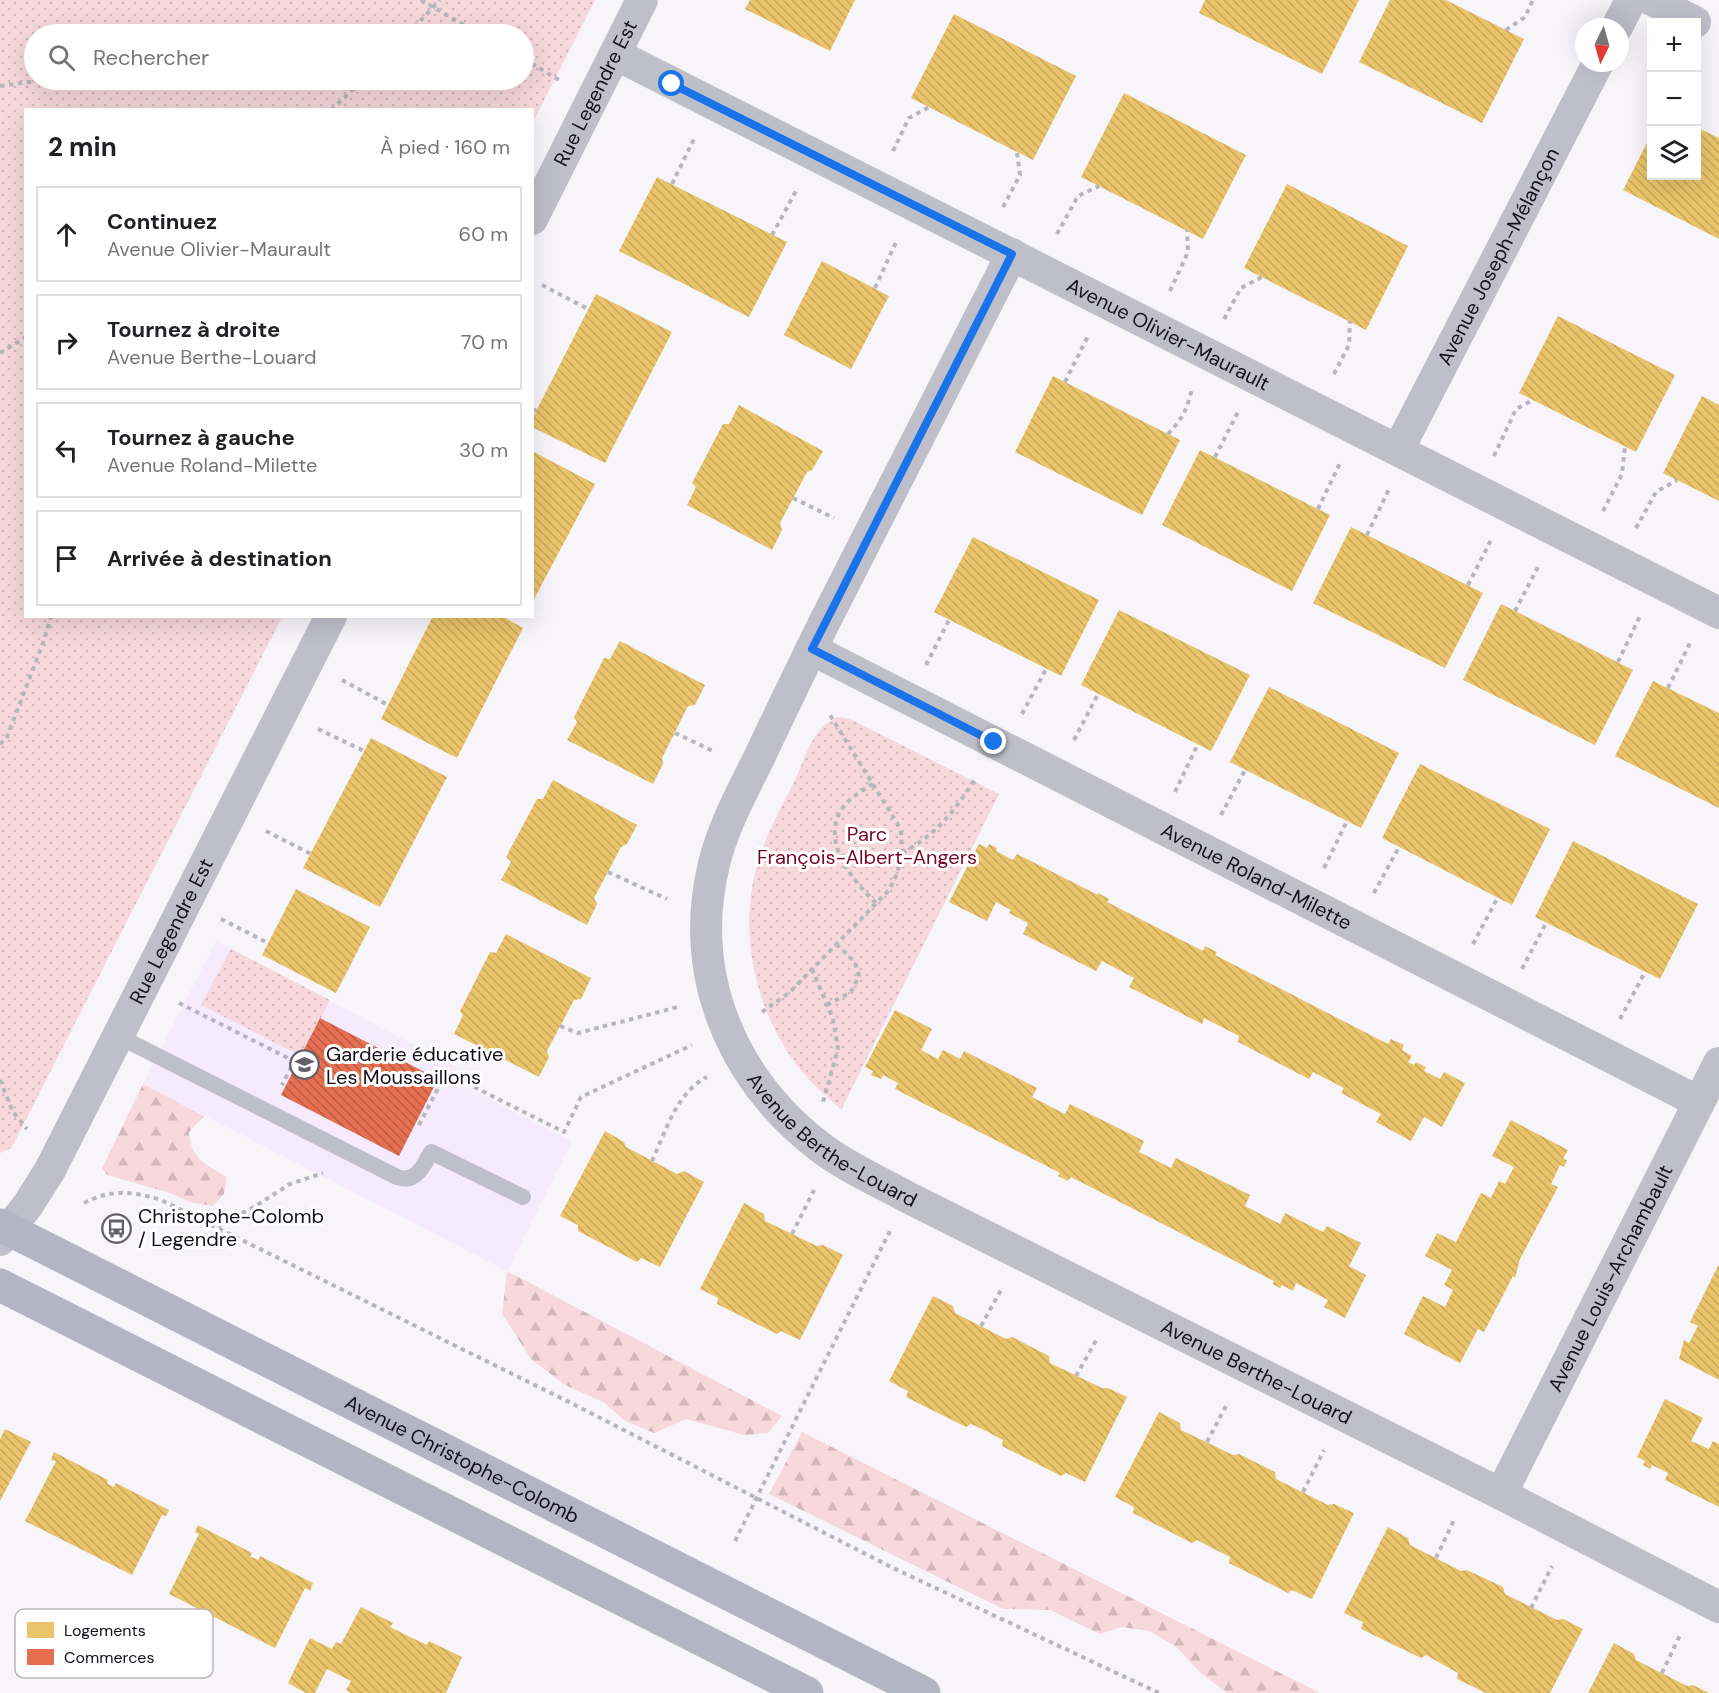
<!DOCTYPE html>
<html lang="fr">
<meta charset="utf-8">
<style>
:root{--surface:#fff;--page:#f6f6f6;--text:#202124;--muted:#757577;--line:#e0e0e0}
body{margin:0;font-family:"DM Sans",sans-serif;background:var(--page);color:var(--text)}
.controls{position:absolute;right:18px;top:18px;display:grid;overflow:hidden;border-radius:0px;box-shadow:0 6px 24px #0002}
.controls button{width:54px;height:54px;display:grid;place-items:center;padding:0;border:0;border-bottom:2px solid var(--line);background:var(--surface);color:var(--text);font:30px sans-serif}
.compass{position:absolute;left:1575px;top:18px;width:54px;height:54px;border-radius:50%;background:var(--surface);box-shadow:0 6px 24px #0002;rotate:185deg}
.stop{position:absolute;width:18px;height:18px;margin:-14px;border:4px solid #1a73e8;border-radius:50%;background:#fff}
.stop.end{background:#1a73e8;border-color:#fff;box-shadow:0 2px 6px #0008}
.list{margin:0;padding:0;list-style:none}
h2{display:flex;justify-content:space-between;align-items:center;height:78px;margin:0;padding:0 24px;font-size:26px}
h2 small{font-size:20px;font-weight:400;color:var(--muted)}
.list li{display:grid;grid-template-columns:39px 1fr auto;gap:18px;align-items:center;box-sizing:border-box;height:96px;margin:0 12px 12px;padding:0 12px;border:2px solid var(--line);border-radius:0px}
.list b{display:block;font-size:22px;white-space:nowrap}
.list p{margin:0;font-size:20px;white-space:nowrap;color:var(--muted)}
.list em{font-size:20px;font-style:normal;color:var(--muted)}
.icon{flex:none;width:33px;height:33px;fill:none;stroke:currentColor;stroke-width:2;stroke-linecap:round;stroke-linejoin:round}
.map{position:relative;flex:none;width:1719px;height:1693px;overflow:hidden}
.search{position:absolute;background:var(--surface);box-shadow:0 6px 24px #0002;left:24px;top:24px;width:510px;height:66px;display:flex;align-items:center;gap:15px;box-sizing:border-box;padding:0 21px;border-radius:33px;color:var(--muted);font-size:22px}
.panel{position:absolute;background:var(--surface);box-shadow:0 6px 24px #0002;left:24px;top:108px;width:510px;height:510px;border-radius:0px}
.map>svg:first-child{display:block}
</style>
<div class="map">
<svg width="1719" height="1693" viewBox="0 0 1719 1693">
<defs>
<pattern id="forest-firs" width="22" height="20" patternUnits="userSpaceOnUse" patternTransform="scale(1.5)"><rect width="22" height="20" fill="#f6d8dd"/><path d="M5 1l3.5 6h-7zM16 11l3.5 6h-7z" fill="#d2b8bd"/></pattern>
<pattern id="park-dots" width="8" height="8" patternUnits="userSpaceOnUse" patternTransform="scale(1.5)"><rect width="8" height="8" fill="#f6d8dd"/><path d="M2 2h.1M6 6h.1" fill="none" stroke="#d2b8bd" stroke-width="1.8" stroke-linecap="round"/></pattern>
<pattern id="homes-back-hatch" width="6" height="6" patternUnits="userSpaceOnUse" patternTransform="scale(1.5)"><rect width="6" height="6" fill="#e9c46a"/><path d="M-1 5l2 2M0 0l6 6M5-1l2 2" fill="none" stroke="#c7a75b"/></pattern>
<pattern id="shops-back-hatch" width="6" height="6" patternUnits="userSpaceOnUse" patternTransform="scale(1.5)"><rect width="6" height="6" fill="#e76f51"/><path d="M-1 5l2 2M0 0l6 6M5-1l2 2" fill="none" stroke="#ba5a42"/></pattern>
</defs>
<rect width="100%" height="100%" fill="#f8f5fa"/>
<path fill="#f5ebfc" d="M 216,941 L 456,1067 L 451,1079 L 572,1141 L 507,1271 L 143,1084 Z"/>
<g fill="url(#forest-firs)">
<path d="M 143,1084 L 204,1116 L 189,1132 C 191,1159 205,1164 227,1177 L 224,1194 L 213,1206 L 193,1203 L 167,1192 L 107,1175 L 102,1168 Z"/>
<path d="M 507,1271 L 782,1416 L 768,1433 L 744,1435 L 686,1419 L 654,1433 L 625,1421 L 603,1402 L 565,1385 L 531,1359 L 502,1314 Z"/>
<path d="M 802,1432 L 1320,1693 L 1227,1693 L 1202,1674 L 1176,1647 L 1150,1631 L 1121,1627 L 1100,1634 L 1050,1610 L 1003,1609 L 769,1494 Z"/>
</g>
<g fill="url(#park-dots)" fill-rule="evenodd">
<path d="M 0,0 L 595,0 L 533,122 L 532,110 L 26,110 L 26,616 L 282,617 L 14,1143 L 11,1148 L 0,1153 ZM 524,34 L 524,80 L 34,80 L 34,34 Z"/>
<path d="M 839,717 L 850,719 L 999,794 L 841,1110 C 827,1096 811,1083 799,1068 C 755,1010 738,935 757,865 C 765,836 781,808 794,782 C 805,759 813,725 839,717 Z"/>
<path d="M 231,949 L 330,1000 L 301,1056 L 201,1005 Z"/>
</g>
<g fill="url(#homes-back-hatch)">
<path d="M 750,0 L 855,0 L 830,51 L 745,9 Z"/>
<path d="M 1205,0 L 1359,0 L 1322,74 L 1199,13 Z"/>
<path d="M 1390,0 L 1446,0 L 1524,39 L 1482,123 L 1359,62 Z"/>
<path d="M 954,14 L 1076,76 L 1033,160 L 911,98 Z"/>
<path d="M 1124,93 L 1246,155 L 1203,239 L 1081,177 Z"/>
<path d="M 1696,127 L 1719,138 L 1719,239 L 1623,190 L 1652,133 L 1652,176 L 1696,176 Z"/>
<path d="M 657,177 L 787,242 L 749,317 L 619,251 Z"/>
<path d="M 1287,184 L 1408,246 L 1366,330 L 1244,268 Z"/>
<path d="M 822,261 L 889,296 L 851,369 L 784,335 Z"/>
<path d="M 596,294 L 672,332 L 605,463 L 532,427 L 532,419 Z"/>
<path d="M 1558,316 L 1675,375 L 1636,452 L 1519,393 Z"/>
<path d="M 1053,376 L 1180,440 L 1142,515 L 1015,452 Z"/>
<path d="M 1702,396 L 1719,405 L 1719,501 L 1663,473 Z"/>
<path d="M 739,405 L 823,451 L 812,470 L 807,472 L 780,523 L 782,530 L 772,550 L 687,505 L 696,487 L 692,483 L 723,424 L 729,424 Z"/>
<path d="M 1200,450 L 1330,515 L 1292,591 L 1162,525 Z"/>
<path d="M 532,451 L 595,484 L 532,603 Z"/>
<path d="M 1351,527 L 1483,593 L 1445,668 L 1313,603 Z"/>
<path d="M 973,537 L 1099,600 L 1061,676 L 934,612 Z"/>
<path d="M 1501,604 L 1633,670 L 1595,745 L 1463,680 Z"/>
<path d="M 1119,610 L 1250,675 L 1211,751 L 1081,685 Z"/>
<path d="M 433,616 L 502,616 L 523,628 L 457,758 L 381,719 Z"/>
<path d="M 620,641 L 705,685 L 695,705 L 688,706 L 662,758 L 663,764 L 653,784 L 567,740 L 577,722 L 574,717 L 604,658 L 610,659 Z"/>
<path d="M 1653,681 L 1719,713 L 1719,808 L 1615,756 Z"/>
<path d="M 1269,687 L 1399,753 L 1361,828 L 1230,762 Z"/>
<path d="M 371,738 L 447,777 L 380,907 L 303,868 Z"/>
<path d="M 1420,764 L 1550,829 L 1512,905 L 1382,838 Z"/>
<path d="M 553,780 L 637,825 L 627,844 L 621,847 L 594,898 L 597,904 L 587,925 L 501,880 L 511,862 L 506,857 L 537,799 L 543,799 Z"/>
<path d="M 1573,841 L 1698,904 L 1660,979 L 1535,917 Z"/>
<path d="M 979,844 L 987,848 L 989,844 L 997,848 L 996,851 L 1013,860 L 1017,854 L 1098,895 L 1098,893 L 1109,899 L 1107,902 L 1203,951 L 1205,946 L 1217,952 L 1215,955 L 1388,1044 L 1391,1039 L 1404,1045 L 1402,1050 L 1412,1056 L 1408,1062 L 1414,1065 L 1416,1062 L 1426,1067 L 1424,1071 L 1440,1079 L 1444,1072 L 1465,1083 L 1442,1127 L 1424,1117 L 1411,1141 L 1376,1122 L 1381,1114 L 1341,1093 L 1344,1088 L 1313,1072 L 1309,1079 L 1238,1042 L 1239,1036 L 1204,1018 L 1202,1024 L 1129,987 L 1134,978 L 1102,961 L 1096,971 L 1023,934 L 1028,923 L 1009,913 L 1011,910 L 996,902 L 987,921 L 949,902 Z"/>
<path d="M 296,889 L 370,927 L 336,993 L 262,955 Z"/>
<path d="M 506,934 L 591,978 L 581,999 L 574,1000 L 547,1051 L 549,1057 L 539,1077 L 454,1034 L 463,1015 L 460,1011 L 490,952 L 496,953 Z"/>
<path d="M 895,1010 L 932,1029 L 921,1050 L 938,1059 L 943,1050 L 960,1059 L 964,1051 L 1037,1088 L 1032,1097 L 1065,1114 L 1070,1104 L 1144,1141 L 1139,1152 L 1171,1168 L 1176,1158 L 1250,1195 L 1245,1206 L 1280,1224 L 1285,1213 L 1323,1232 L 1327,1226 L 1361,1243 L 1349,1266 L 1366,1275 L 1345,1318 L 1324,1307 L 1328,1300 L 1296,1283 L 1293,1291 L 1282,1285 L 1280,1288 L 1273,1284 L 1274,1281 L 1071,1177 L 1068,1181 L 1058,1176 L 1060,1173 L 895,1089 L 898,1083 L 883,1075 L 881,1079 L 871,1075 L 873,1071 L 865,1067 Z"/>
<path d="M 1511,1120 L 1568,1150 L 1563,1159 L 1567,1160 L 1564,1167 L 1560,1165 L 1551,1184 L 1558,1187 L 1520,1259 L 1515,1278 L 1513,1276 L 1484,1332 L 1478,1329 L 1460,1363 L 1404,1334 L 1423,1296 L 1445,1307 L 1453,1290 L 1444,1285 L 1452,1270 L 1425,1256 L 1437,1233 L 1456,1242 L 1481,1193 L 1491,1198 L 1499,1181 L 1505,1184 L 1514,1167 L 1492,1156 Z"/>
<path d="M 605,1131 L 624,1142 L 626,1147 L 677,1174 L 684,1171 L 704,1182 L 660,1267 L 641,1258 L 637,1262 L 578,1231 L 578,1225 L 560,1216 Z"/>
<path d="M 744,1203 L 764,1214 L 765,1221 L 817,1246 L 823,1245 L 843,1255 L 800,1340 L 781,1331 L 777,1334 L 717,1304 L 718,1298 L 700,1289 Z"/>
<path d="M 1719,1264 L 1719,1380 L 1679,1359 L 1684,1340 L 1689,1343 L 1698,1326 L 1690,1322 Z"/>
<path d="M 933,1296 L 953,1306 L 955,1313 L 1006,1339 L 1012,1337 L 1049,1356 L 1050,1363 L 1102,1388 L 1108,1388 L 1127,1397 L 1085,1482 L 1066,1473 L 1061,1476 L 1002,1446 L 1003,1440 L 986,1431 L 971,1424 L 966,1427 L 906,1397 L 908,1391 L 889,1381 Z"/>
<path d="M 1665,1399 L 1703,1418 L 1691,1441 L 1709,1449 L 1713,1441 L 1719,1444 L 1719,1507 L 1665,1480 L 1668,1473 L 1652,1465 L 1650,1469 L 1643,1465 L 1645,1461 L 1637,1457 Z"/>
<path d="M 1159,1412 L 1180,1423 L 1181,1430 L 1233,1455 L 1239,1454 L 1275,1472 L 1276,1479 L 1328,1505 L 1334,1504 L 1354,1513 L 1312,1599 L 1292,1590 L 1288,1593 L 1229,1563 L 1230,1557 L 1212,1548 L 1197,1540 L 1192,1543 L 1133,1513 L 1134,1507 L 1115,1497 Z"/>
<path d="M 5,1429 L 31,1442 L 0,1501 L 0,1439 Z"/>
<path d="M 54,1452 L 108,1480 L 107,1483 L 113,1487 L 116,1483 L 169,1510 L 166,1516 L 162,1515 L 132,1575 L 25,1521 L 56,1461 L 51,1460 Z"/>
<path d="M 198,1525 L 252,1553 L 250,1557 L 254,1558 L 258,1560 L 260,1556 L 313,1583 L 310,1591 L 305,1588 L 275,1648 L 169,1594 L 199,1534 L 195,1532 Z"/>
<path d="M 1388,1527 L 1408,1538 L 1410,1545 L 1461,1571 L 1467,1570 L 1503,1587 L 1505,1594 L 1557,1620 L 1563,1619 L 1583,1629 L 1550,1693 L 1486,1693 L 1457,1679 L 1458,1673 L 1440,1663 L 1426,1655 L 1421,1658 L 1361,1629 L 1363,1622 L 1344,1613 Z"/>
<path d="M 361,1607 L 393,1623 L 390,1627 L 410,1637 L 427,1645 L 429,1641 L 462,1657 L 446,1693 L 351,1693 L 346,1690 L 351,1681 L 327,1669 L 315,1693 L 306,1693 L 288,1683 L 310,1638 L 332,1649 L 336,1642 L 341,1644 Z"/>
<path d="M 1614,1643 L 1634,1654 L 1636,1660 L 1687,1686 L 1693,1685 L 1709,1693 L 1588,1693 Z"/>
</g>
<path fill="url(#shops-back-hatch)" d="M 320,1018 L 438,1079 L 399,1156 L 281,1095 Z"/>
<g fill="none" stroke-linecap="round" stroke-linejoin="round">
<g stroke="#b7b6be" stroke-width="4" stroke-dasharray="4.5 4.5" stroke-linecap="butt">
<path d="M 421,0 L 479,34"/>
<path d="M 1506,30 L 1525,17 L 1533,0"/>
<path d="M 408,34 L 440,0"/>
<path d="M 524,59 L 559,80"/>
<path d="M 0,86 L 43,80"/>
<path d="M 331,110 L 363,80"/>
<path d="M 893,151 L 909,118 L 929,107"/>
<path d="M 672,184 L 695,137"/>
<path d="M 1003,207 L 1020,175 L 1017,152"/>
<path d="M 1057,234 L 1078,196 L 1099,186"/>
<path d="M 772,235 L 797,189"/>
<path d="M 542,285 L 588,309"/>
<path d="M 875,288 L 897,240"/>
<path d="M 1170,291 L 1188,252 L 1187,230"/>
<path d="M 1224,319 L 1241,288 L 1262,277"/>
<path d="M 0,353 L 26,337"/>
<path d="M 1334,374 L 1349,345 L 1350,321"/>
<path d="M 1065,382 L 1088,336"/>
<path d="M 532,409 L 537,411"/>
<path d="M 1168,434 C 1183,418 1187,409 1192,389"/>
<path d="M 1494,456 L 1516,409 L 1533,400"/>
<path d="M 1215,457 L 1238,412"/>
<path d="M 793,498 L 834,518"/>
<path d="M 1318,509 L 1340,463"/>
<path d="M 1603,511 L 1622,474 L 1625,446"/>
<path d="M 1636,528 L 1656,492 L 1677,480"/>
<path d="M 1367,535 L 1389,489"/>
<path d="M 1468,585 L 1491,540"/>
<path d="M 1515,611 L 1539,565"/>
<path d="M 1618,662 L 1640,616"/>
<path d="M 926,665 L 949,620"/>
<path d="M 342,680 L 388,705"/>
<path d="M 1668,688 L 1691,641"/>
<path d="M 1022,714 L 1046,669"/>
<path d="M 318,729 L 364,751"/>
<path d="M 675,733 L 715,752"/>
<path d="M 1074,740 L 1098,694"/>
<path d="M 0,744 L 7,737 L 43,643 L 51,616"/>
<path d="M 873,784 C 863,790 851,797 844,806 C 818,840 853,881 876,903"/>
<path d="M 1175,792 L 1198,744"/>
<path d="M 1221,815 L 1245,770"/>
<path d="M 266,831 L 311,854"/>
<path d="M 902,853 C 936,835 956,810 976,777"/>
<path d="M 1324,868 L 1347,821"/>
<path d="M 608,872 L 667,899"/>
<path d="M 1374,893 L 1399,847"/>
<path d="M 221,919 L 268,943"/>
<path d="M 1473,944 L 1498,897"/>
<path d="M 812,969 L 833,1019 L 838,1049 L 823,1102"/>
<path d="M 1522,969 L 1546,923"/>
<path d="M 179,1003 L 294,1061 L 282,1085"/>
<path d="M 827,1005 L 851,992 L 859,976 L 855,962 L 837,945"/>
<path d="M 762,1012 L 790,992 L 889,890 L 897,874 L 902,853 L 901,833 L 897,823 L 830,715"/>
<path d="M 1620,1019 L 1645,972"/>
<path d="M 560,1026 L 578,1033 L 678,1007"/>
<path d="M 0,1080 L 13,1112 L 27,1129"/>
<path d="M 419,1125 L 446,1073 L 564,1132 L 581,1097 L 692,1045"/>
<path d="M 652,1161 C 666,1131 676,1093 707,1077"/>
<path d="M 84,1203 C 111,1189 132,1191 161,1200 L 571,1403 L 893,1568 L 1159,1693"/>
<path d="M 218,1226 L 254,1207 L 290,1184 L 323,1173"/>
<path d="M 792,1234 L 814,1190"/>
<path d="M 981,1326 L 1002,1288"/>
<path d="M 1076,1376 L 1098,1337"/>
<path d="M 1207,1442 L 1228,1402"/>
<path d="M 1303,1492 L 1324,1450"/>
<path d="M 735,1541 L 890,1231"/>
<path d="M 1436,1558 L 1455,1518"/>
<path d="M 1531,1608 L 1552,1566"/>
<path d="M 1662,1673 L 1681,1633"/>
</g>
<path stroke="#bfbfca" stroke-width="16" d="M 118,1036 L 397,1177 C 416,1184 424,1165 431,1152 L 523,1197"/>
<g stroke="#bfbfca" stroke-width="32">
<path d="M 1652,0 L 1695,22"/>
<path d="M 1617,27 L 1631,0"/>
<path id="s1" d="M 615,54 L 1719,613"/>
<path id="s2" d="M 532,219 L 642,0"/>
<path id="s3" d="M 1012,254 C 949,377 886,500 824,623 C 802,668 780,713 759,758 C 742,792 723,827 714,864 C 687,976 732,1079 820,1147 C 846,1167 878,1181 907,1197 L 1501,1494 L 1719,1607"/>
<path id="s4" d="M 1398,450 L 1598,63"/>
<path id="s5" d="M 811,649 L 1699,1102"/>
<path id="s6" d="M 0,1240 L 28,1205 L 50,1170 L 331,616"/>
<path id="s7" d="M 1501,1494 L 1719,1063"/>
</g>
<g stroke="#b4b5c2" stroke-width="33">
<path id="s8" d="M 0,1225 L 924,1693"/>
<path d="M 0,1285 L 807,1693"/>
</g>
</g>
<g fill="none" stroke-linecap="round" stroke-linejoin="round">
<path stroke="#1a73e8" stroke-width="8" d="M 672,84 L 1012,254 L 812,649 L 994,742"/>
</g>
<defs>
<symbol id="school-ring" viewBox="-11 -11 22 22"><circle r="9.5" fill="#fff" stroke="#646067" stroke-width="1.5"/><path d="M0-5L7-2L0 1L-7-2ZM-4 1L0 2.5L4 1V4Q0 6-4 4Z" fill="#646067"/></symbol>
<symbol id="bus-ring" viewBox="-11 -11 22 22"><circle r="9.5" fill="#fff" stroke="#646067" stroke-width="1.5"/><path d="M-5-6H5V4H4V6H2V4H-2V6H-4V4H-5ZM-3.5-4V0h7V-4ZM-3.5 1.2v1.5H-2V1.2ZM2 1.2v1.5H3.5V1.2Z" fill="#646067"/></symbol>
</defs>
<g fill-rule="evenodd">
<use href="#school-ring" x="288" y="1048" width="33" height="33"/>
<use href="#bus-ring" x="100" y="1212" width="33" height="33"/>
</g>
<g text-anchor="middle" stroke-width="6" stroke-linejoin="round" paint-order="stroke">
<g font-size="20" fill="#140f18" stroke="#fff">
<text dy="7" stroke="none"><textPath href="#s2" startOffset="141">Rue Legendre Est</textPath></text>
<text dy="7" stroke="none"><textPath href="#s4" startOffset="218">Avenue Joseph-Mélançon</textPath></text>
<text dy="7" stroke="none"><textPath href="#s1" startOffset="620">Avenue Olivier-Maurault</textPath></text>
<text dy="7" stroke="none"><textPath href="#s5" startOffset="500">Avenue Roland-Milette</textPath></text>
<text dy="7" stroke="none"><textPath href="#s6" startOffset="354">Rue Legendre Est</textPath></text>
<text dy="7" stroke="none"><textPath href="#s3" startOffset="1005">Avenue Berthe-Louard</textPath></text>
<text dy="7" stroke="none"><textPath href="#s7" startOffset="242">Avenue Louis-Archambault</textPath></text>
<text dy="7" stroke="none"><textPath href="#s3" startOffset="1491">Avenue Berthe-Louard</textPath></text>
<text dy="7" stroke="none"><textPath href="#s8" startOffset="518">Avenue Christophe-Colomb</textPath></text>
</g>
<g font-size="20" fill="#740528" stroke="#fff">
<text x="867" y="841">Parc<tspan x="867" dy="23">François-Albert-Angers</tspan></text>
</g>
<g font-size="20" fill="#140f18" stroke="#fff" text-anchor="start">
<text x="326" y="1061">Garderie éducative<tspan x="326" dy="23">Les Moussaillons</tspan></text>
<text x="138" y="1223">Christophe-Colomb<tspan x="138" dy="23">/ Legendre</tspan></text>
</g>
</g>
<rect x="15" y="1609" width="198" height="69" rx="9" fill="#fff" stroke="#b8b7ba" stroke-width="1.5"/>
<rect x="27" y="1622" width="27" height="16" fill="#e9c46a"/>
<rect x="27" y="1649" width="27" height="16" fill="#e76f51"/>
<g font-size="16" fill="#140f18">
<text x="64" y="1636">Logements</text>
<text x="64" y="1663">Commerces</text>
</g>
</svg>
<div class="controls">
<button>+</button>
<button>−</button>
<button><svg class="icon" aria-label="layers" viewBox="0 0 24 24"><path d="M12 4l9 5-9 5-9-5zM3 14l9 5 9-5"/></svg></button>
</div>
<svg class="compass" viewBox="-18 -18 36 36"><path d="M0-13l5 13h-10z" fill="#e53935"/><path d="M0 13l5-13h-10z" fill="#757577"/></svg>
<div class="stop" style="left:672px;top:84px"></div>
<div class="stop end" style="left:994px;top:742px"></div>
<div class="search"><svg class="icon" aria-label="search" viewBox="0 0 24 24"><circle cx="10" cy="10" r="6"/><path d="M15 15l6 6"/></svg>Rechercher</div>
<section class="panel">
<h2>2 min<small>À pied · 160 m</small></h2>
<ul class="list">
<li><svg class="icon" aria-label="ahead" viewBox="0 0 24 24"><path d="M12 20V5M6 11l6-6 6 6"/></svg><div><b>Continuez</b><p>Avenue Olivier-Maurault</p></div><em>60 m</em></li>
<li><svg class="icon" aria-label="right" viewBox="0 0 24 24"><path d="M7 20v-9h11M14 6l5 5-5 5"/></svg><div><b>Tournez à droite</b><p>Avenue Berthe-Louard</p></div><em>70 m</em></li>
<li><svg class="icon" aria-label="left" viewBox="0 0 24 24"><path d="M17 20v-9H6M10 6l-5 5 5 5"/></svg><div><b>Tournez à gauche</b><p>Avenue Roland-Milette</p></div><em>30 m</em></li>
<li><svg class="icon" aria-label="arrive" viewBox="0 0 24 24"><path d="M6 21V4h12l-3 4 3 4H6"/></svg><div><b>Arrivée à destination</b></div></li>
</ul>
</section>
</div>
